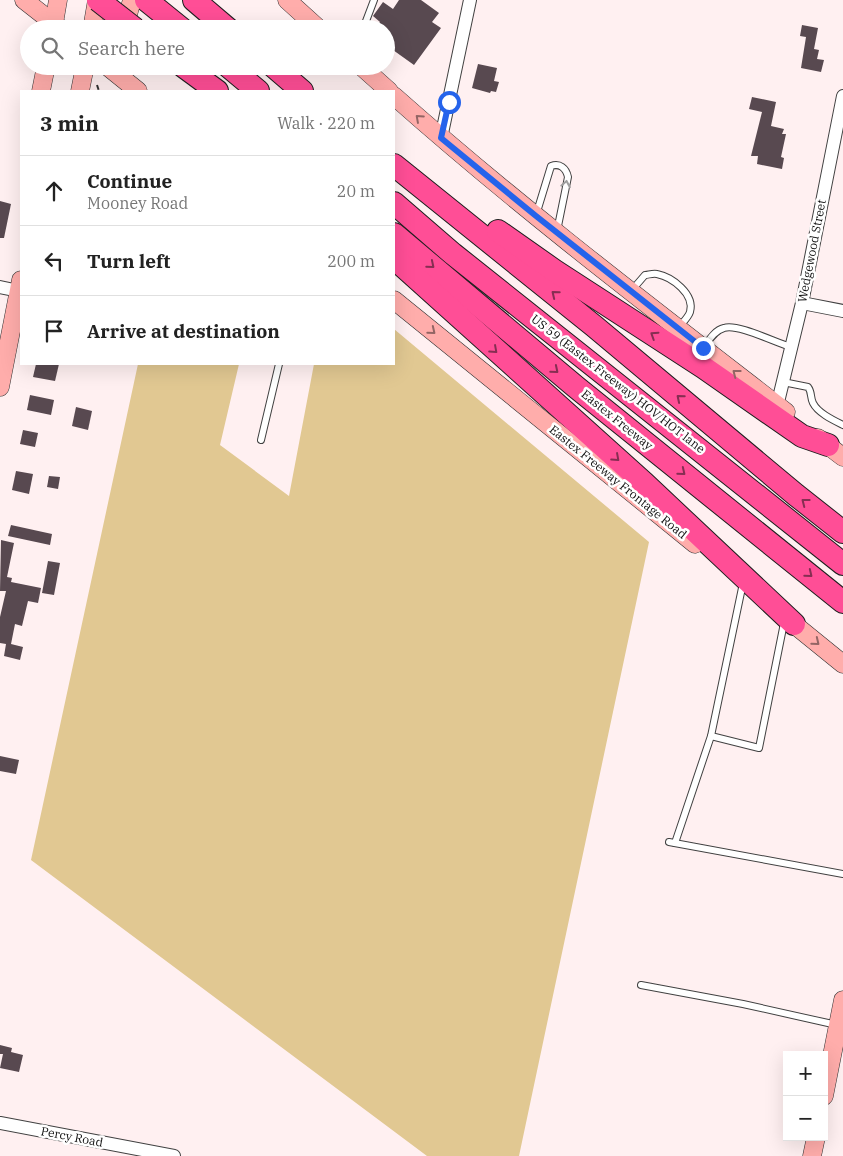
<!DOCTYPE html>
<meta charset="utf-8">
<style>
:root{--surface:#fff;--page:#f6f6f6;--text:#222;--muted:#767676;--line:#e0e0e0}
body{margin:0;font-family:"IBM Plex Serif",serif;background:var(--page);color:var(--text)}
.controls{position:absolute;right:15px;bottom:15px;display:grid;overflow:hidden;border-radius:0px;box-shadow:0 5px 20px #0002}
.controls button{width:45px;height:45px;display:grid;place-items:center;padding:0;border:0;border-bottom:1px solid var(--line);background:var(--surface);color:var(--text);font:25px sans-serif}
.stop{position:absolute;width:15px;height:15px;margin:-11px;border:4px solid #2563eb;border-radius:50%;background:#fff}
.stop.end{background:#2563eb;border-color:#fff;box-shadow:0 1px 5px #0008}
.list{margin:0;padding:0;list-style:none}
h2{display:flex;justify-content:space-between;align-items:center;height:65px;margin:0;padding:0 20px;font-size:21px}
h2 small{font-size:16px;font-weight:400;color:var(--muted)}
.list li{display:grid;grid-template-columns:32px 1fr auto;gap:15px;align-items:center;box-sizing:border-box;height:70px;padding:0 20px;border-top:1px solid var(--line)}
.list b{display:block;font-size:19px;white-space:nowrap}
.list p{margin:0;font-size:16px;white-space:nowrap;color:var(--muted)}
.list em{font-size:16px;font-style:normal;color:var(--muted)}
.icon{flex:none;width:28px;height:28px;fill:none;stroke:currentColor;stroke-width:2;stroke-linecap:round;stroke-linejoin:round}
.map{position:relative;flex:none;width:843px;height:1156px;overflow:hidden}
.search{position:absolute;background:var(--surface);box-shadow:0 5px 20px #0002;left:20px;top:20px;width:375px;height:55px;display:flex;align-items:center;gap:12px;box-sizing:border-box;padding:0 18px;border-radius:28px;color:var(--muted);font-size:19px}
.panel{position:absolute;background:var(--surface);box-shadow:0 5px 20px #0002;left:20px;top:90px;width:375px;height:275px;border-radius:0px}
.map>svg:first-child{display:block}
</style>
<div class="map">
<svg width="843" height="1156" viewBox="0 0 843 1156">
<rect width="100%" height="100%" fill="#fff0f1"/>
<path fill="#e1c892" d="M 394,329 L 649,542 L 519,1156 L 427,1156 L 31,860 L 138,364 L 239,364 L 220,445 L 289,496 L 314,364 L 394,364 Z"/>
<g fill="#584950">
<path d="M 399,0 L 421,0 L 439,13 L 432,22 L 441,28 L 414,65 L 386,45 L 386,29 L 375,29 L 380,22 L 373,16 L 383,2 L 393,9 Z"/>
<path d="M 802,25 L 818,28 L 814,49 L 819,50 L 817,59 L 824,60 L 821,72 L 801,68 L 806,37 L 800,36 Z"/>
<path d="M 478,64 L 497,68 L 494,81 L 499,82 L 496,92 L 491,91 L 490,93 L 472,88 Z"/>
<path d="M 752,97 L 776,102 L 771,126 L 784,129 L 782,134 L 786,134 L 781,157 L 784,158 L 782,169 L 757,164 L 758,156 L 751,156 L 762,112 L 749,109 Z"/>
<path d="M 0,201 L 11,204 L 4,238 L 0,238 Z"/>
<path d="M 36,364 L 59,364 L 55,381 L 33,377 Z"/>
<path d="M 30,395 L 54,400 L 51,415 L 27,410 Z"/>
<path d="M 76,407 L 92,411 L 88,430 L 72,426 Z"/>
<path d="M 23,430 L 38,433 L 35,447 L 20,444 Z"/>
<path d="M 16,471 L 33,474 L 29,494 L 12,490 Z"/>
<path d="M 49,476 L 60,477 L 58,489 L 47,487 Z"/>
<path d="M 11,525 L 52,534 L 50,545 L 8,536 Z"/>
<path d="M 1,540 L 14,543 L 7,577 L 12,578 L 11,582 L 41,588 L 38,603 L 28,601 L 22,626 L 15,624 L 11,644 L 23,647 L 20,660 L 4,656 L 6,644 L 0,643 L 0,617 L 6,591 L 0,591 Z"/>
<path d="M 48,561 L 60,563 L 54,595 L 42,593 Z"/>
<path d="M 0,756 L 19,760 L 16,774 L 0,771 Z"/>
<path d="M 0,1045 L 12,1048 L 11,1052 L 23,1055 L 19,1072 L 0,1068 L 3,1054 L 0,1054 Z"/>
</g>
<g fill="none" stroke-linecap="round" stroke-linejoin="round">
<defs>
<g id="lane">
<path d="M 363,29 L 374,0"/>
<path d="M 536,215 L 551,166 C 560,163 566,168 568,177 L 557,231"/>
<path d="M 632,290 L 645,275 C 648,275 653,273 657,274 C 672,277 695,294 690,312 C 688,318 682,323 678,328"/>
<path d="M 704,347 C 709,340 715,330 724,328 C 737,323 776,343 791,347"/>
<path d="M 783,382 L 808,387 C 812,392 810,397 813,403 C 818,413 833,420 843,425"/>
<path d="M 261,440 L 279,364"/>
<path d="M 743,583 L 711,736 L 759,748 L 784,623"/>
<path d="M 669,842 L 843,874"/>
<path d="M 675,843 L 711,736"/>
<path d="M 641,985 L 743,1004 L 837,1025"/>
</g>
<g id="street">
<path d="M 441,138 L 470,0"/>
<path d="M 0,287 L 19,291"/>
<path d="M 802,303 L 843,311"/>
<path d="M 777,406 L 802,303 L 843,96"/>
<path d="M 0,1123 L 174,1156"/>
</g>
<g id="secondary">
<path d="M 24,0 L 61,29"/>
<path d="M 287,0 L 319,29"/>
<path d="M 53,29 L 58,0"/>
<path d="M 92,29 L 97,0"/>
<path d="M 124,29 L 132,0"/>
<path d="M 107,66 L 138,91"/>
<path d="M 361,66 L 389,91"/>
<path d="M 41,91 L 46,66"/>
<path d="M 80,91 L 85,66"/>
<path d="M 394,96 C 519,207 653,309 786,412"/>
<path d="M 394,300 L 695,544"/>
<path d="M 0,387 L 21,280"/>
<path d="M 818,438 L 843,457"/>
<path d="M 785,617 L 843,664"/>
<path d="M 824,1096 L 843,1000"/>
<path d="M 812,1156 L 816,1137"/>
</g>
<g id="highway">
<path d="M 146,0 L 182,29"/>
<path d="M 194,0 L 228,29"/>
<path d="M 183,66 L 217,91"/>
<path d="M 228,66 L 258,91"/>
<path d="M 273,66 L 302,91"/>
<path d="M 394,165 L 594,326 L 796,495 L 843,532"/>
<path d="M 394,203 L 453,254 L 843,564"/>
<path d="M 498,231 L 555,271 L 703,367 L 802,436 L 828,445"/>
<path d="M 394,234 L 576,387 L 843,602"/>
<path d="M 394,258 L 644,483 L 794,624"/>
</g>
</defs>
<use href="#lane" stroke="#414141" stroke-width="8"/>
<use href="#street" stroke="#414141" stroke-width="14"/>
<use href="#secondary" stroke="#303030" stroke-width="19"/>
<use href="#highway" stroke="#1f1f1f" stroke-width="24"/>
<path stroke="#303030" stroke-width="2" stroke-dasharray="5 2.5" stroke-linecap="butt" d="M 97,85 L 99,91"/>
<use href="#lane" stroke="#fff" stroke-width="6"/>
<use href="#street" stroke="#fff" stroke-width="12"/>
<use href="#secondary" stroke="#ffadab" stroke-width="18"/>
<use href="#highway" stroke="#ff4e96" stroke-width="22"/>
<defs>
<path id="highway-bridge" d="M 98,0 L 135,29"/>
</defs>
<use href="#highway-bridge" stroke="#1f1f1f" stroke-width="24" stroke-linecap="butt"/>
<use href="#highway-bridge" stroke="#ff4e96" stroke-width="22"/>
</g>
<defs><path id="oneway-chevron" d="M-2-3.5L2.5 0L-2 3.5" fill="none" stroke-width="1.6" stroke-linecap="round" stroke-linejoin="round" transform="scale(1.25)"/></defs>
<g stroke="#936564">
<use href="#oneway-chevron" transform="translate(419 118) rotate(-138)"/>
<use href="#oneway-chevron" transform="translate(432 331) rotate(39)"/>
<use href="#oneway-chevron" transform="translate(736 373) rotate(-142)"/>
<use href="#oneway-chevron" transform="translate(816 642) rotate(39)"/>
</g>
<use stroke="#9f9f9f" href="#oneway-chevron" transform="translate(566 184) rotate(-80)"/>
<g stroke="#862e52">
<use href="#oneway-chevron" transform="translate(431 265) rotate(40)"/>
<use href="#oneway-chevron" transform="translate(555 294) rotate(-141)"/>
<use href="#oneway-chevron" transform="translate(654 335) rotate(-147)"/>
<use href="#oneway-chevron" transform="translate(494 350) rotate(42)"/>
<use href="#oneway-chevron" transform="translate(555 370) rotate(40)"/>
<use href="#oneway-chevron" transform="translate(680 398) rotate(-140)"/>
<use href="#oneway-chevron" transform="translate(616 458) rotate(42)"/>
<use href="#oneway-chevron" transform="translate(682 472) rotate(39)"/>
<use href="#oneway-chevron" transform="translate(805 502) rotate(-142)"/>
<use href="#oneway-chevron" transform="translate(809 574) rotate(39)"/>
</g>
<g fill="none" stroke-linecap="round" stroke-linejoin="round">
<path stroke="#2563eb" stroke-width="6" d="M 449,102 L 441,138 L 536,216 L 703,348"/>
</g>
<g text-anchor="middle" stroke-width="5" stroke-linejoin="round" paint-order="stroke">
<g font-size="12" fill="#0e0e0e" stroke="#fff">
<text transform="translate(812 251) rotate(-79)" y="4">Wedgewood Street</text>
<text transform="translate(618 384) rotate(38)" y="4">US 59 (Eastex Freeway) HOV/HOT lane</text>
<text transform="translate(617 420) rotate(39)" y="4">Eastex Freeway</text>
<text transform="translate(618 482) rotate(39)" y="4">Eastex Freeway Frontage Road</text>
<text transform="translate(72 1137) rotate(11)" y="4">Percy Road</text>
</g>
</g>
</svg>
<div class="controls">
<button>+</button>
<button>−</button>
</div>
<div class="stop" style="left:449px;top:102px"></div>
<div class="stop end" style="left:703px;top:348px"></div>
<div class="search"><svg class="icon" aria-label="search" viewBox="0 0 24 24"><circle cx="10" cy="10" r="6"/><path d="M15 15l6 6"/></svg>Search here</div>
<section class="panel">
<h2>3 min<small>Walk · 220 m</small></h2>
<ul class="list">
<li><svg class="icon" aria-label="ahead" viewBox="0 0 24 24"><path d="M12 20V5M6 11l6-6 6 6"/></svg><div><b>Continue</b><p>Mooney Road</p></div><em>20 m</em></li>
<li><svg class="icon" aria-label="left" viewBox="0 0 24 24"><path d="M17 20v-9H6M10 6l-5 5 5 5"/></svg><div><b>Turn left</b></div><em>200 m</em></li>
<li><svg class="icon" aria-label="arrive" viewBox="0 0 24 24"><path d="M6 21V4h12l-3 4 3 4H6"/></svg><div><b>Arrive at destination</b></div></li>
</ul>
</section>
</div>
